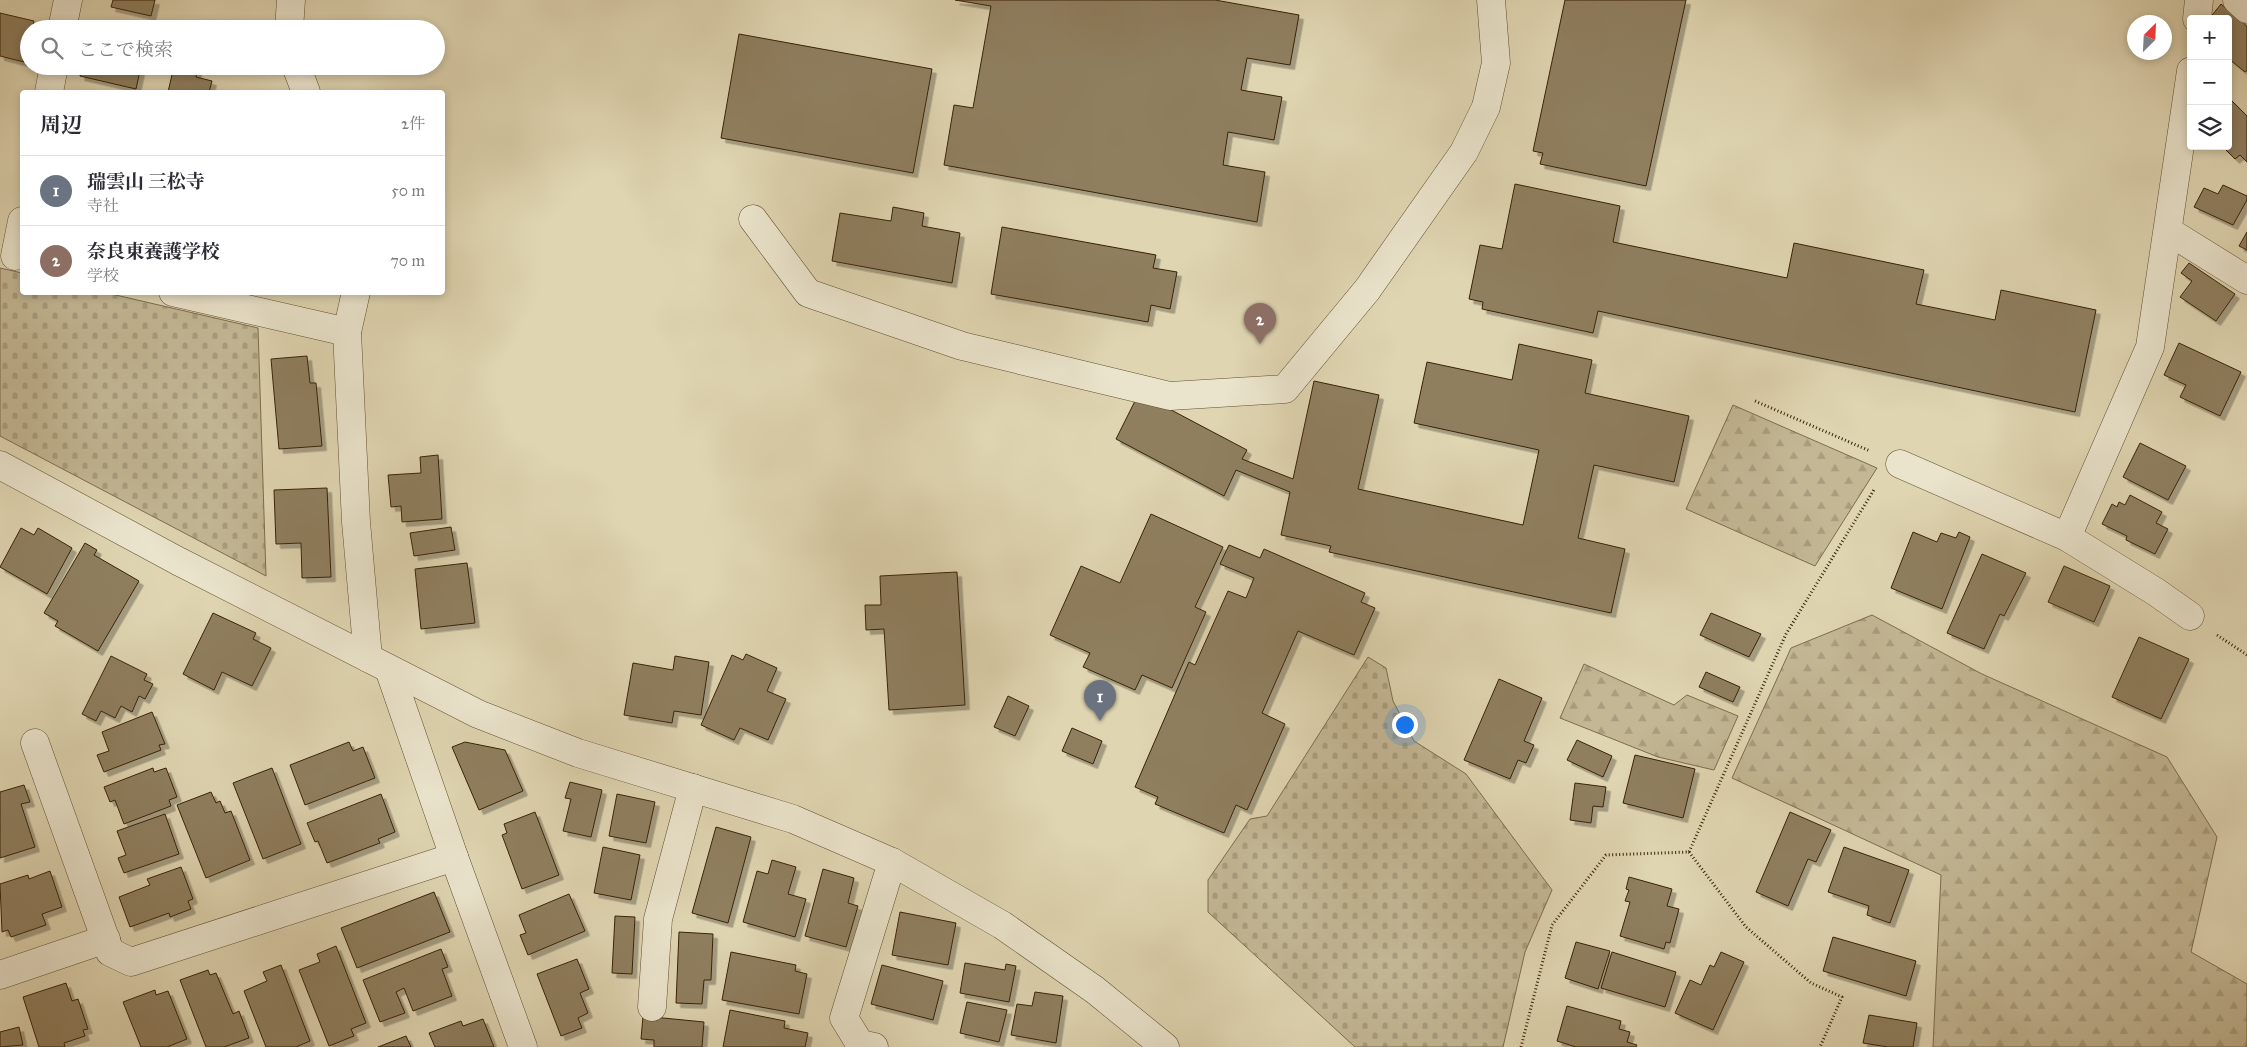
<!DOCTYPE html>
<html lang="ja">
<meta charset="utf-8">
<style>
:root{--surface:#fff;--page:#f7f7f7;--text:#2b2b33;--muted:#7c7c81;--line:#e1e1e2;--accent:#d93025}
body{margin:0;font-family:"IM FELL Great Primer","Noto Serif JP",serif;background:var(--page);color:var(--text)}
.controls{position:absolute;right:15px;top:15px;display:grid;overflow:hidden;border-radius:5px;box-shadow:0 2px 8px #0003}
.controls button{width:45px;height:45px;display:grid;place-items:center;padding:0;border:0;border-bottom:1px solid var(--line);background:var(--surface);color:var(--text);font:25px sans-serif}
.compass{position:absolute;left:2127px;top:15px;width:45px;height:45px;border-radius:50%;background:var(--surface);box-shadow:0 2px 8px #0003;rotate:24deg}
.you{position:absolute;left:1404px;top:724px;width:18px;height:18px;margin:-12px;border:4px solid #fff;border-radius:50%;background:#1a73e8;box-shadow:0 0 0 8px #1a73e833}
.badge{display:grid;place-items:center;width:32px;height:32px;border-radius:50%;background:var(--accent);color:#fff;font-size:16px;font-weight:700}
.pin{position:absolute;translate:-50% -41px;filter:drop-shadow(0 1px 2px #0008)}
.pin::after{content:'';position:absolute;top:26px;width:18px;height:15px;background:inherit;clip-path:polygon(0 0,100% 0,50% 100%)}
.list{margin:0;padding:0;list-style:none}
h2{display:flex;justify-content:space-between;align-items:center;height:65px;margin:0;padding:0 20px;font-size:21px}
h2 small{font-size:16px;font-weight:400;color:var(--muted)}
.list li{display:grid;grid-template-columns:32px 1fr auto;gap:15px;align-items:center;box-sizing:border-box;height:70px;padding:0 20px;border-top:1px solid var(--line)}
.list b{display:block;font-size:19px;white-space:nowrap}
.list p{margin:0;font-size:16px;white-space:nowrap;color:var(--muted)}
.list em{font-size:16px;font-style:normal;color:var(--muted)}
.icon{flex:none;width:28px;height:28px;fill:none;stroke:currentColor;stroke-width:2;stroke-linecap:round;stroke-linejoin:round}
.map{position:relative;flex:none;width:2247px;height:1047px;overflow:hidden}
.search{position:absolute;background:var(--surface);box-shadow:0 2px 8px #0003;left:20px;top:20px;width:425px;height:55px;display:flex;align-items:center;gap:12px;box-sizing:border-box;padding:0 18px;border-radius:28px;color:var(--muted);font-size:19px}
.panel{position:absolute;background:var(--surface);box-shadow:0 2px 8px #0003;left:20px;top:90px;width:425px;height:205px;border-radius:5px}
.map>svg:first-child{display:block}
</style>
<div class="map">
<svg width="2247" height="1047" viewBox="0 0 2247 1047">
<defs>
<pattern id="forest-firs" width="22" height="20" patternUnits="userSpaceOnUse" patternTransform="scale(1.25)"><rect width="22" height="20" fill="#c3b794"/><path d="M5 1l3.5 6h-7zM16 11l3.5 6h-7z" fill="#a89d7e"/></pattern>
<pattern id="cemetery-stones" width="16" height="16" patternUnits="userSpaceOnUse" patternTransform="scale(1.25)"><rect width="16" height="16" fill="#c3b794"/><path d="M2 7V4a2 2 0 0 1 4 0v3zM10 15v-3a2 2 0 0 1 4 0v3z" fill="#a89d7e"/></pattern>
<filter id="shadow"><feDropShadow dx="4.5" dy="4.5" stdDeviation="0" flood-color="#0004"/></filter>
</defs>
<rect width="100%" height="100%" fill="#dfd5b1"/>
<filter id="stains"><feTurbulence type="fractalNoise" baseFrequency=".004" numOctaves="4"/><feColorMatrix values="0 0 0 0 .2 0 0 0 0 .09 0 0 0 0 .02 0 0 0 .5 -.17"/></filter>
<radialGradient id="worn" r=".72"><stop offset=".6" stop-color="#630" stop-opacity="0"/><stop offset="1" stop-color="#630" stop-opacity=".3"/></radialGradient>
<g fill="url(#forest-firs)" stroke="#7e6c4d">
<path d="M 1733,405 L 1877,468 L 1815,566 L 1686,509 Z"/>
<path d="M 1872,615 L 1982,674 L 2167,757 L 2217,837 L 2191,952 L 2247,984 L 2247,1047 L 1933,1047 L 1941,875 L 1732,778 L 1791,648 Z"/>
<path d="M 1584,664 L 1674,705 L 1687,695 L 1738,716 L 1714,770 L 1658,757 L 1560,718 Z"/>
</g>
<g fill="url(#cemetery-stones)" stroke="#7e6c4d">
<path d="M 0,268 L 22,273 L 22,292 L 107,293 L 258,328 L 266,576 L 0,436 Z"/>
<path d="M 1368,657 L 1386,668 L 1393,701 L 1414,741 L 1466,774 L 1552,890 L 1525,952 L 1503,1047 L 1355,1047 L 1208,912 L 1208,880 L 1250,819 L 1267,816 Z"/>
</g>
<g fill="#8f7f5f" stroke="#382206" filter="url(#shadow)">
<path d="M 113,0 L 155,0 L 151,16 L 111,7 Z"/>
<path d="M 955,0 L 1215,0 L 1299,15 L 1290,65 L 1247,58 L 1241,90 L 1282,97 L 1274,140 L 1228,132 L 1223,165 L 1265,172 L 1257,222 L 944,165 L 954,105 L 973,108 L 991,6 Z"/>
<path d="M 1565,0 L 1686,0 L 1646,186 L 1540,164 L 1543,153 L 1533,151 Z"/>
<path d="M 2221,4 L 2247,26 L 2247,70 L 2245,72 L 2228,58 L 2228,19 L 2209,19 Z"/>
<path d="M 0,13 L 34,21 L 32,29 L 29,29 L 29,43 L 24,62 L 0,56 Z"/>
<path d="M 739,34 L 932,69 L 913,173 L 721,138 Z"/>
<path d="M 79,66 L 141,66 L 136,89 L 80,76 L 82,68 Z"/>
<path d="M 174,66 L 198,66 L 196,77 L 212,81 L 209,92 L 168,92 Z"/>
<path d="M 2228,97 L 2247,116 L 2247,162 L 2240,155 L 2235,159 L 2222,146 L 2228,146 Z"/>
<path d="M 1515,184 L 1620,206 L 1613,242 L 1787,278 L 1794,243 L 1924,270 L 1916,304 L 1995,320 L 2001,290 L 2096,310 L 2075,412 L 1598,311 L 1593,333 L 1482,309 L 1483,302 L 1469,299 L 1480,245 L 1502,249 Z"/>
<path d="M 2223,185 L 2247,196 L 2247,200 L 2233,225 L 2194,207 L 2204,188 L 2218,194 Z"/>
<path d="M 893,207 L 924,213 L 922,226 L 960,233 L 952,283 L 832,261 L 840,213 L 891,221 Z"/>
<path d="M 1002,227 L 1156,255 L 1153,268 L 1177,272 L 1170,309 L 1151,305 L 1148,322 L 991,294 Z"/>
<path d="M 2247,232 L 2247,250 L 2239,246 Z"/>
<path d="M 2189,263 L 2235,294 L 2216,321 L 2180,297 L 2192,281 L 2181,273 Z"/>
<path d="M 2179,343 L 2241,372 L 2220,416 L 2180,397 L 2186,385 L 2164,375 Z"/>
<path d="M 1519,344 L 1592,360 L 1585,393 L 1689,416 L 1674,482 L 1594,465 L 1578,538 L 1625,549 L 1611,613 L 1329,552 L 1331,546 L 1281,535 L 1290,492 L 1236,470 L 1224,496 L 1116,439 L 1139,393 L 1247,450 L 1242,459 L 1293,479 L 1314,381 L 1379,395 L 1358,489 L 1523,525 L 1539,450 L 1414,423 L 1427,362 L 1512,380 Z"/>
<path d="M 307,356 L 310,383 L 316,383 L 322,446 L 279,449 L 271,359 Z"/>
<path d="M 2140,443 L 2186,466 L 2168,500 L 2123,477 Z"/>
<path d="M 438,455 L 442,519 L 402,522 L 401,506 L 391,507 L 388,475 L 421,473 L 420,457 Z"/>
<path d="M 327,488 L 331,577 L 302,578 L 301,543 L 276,544 L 274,490 Z"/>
<path d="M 2130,495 L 2162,512 L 2156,523 L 2168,529 L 2155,554 L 2126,540 L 2127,536 L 2102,524 L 2112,504 L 2117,507 L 2119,502 L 2125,505 Z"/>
<path d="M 1151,514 L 1223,547 L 1195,607 L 1206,612 L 1172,688 L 1142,675 L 1135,690 L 1083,667 L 1090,653 L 1050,635 L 1081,566 L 1120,583 Z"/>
<path d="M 451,527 L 455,550 L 414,556 L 410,533 Z"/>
<path d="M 21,528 L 34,535 L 38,528 L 72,548 L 47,594 L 0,567 Z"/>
<path d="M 1913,532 L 1937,542 L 1941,533 L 1956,538 L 1959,532 L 1970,537 L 1942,609 L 1891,588 Z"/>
<path d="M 85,543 L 97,550 L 94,555 L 139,581 L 98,651 L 55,626 L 58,621 L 44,613 Z"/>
<path d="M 1229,545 L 1260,558 L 1264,549 L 1365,593 L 1361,602 L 1375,608 L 1354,655 L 1298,631 L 1262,713 L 1285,724 L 1247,810 L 1236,805 L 1224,833 L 1155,804 L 1158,797 L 1135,787 L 1189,662 L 1195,665 L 1228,591 L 1246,598 L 1254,578 L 1220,564 Z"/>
<path d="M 1982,554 L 2026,573 L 2004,616 L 2000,614 L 1984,649 L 1947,633 Z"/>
<path d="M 467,563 L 475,623 L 421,629 L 415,569 Z"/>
<path d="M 2064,566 L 2110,586 L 2094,622 L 2048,602 Z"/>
<path d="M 957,572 L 965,705 L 889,710 L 884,629 L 866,630 L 865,605 L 881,605 L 880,576 Z"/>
<path d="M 213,613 L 256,633 L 253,639 L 271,648 L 252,686 L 222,672 L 214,690 L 183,674 Z"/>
<path d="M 1711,613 L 1761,634 L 1749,657 L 1700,635 Z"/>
<path d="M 2139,637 L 2189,659 L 2161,719 L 2112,697 Z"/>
<path d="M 746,654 L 777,668 L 767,691 L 786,699 L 768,740 L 740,728 L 734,740 L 701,725 L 732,655 L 743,660 Z"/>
<path d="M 111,656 L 147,674 L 144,680 L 153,684 L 145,699 L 139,696 L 132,712 L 121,706 L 115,718 L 101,711 L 96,721 L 82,714 Z"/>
<path d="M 675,656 L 709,662 L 701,715 L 674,711 L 672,723 L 624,715 L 633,663 L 673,670 Z"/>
<path d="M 1706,672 L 1740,687 L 1733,702 L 1699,687 Z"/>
<path d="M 1499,679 L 1542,698 L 1524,741 L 1534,745 L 1526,763 L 1518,760 L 1510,779 L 1464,760 Z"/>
<path d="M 1008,696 L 1029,706 L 1015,736 L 994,727 Z"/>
<path d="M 152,712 L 165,744 L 159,745 L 161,750 L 104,772 L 97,755 L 109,751 L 102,732 Z"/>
<path d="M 1072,728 L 1102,741 L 1093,764 L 1062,751 Z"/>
<path d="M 1577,740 L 1612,756 L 1603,777 L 1567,760 Z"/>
<path d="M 349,742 L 353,751 L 363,747 L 375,778 L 305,805 L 290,765 Z"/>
<path d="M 465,742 L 505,750 L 523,791 L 479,810 L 452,747 Z"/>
<path d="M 1635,755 L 1695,769 L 1683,818 L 1623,803 Z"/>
<path d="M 153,768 L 154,772 L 166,768 L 177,797 L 169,800 L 171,806 L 124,824 L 115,800 L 110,802 L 104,787 Z"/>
<path d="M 272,768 L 301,844 L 263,859 L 233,783 Z"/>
<path d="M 570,782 L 602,790 L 591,837 L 563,831 L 571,799 L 565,798 Z"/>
<path d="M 1575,783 L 1606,787 L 1603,807 L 1593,806 L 1591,823 L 1570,820 Z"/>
<path d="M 24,785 L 30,802 L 21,804 L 35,847 L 0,858 L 0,792 Z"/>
<path d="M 211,792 L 216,803 L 220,801 L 225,813 L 231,811 L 250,860 L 206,878 L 177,805 Z"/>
<path d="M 381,794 L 395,832 L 378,839 L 380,843 L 327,863 L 318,841 L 315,842 L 307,823 Z"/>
<path d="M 617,794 L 655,802 L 646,843 L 609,836 Z"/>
<path d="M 535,812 L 559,875 L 522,889 L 502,835 L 507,833 L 504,824 Z"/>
<path d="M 1790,812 L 1831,830 L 1816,862 L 1808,859 L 1788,906 L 1756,892 Z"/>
<path d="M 165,814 L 179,854 L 124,873 L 118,858 L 126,855 L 117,831 Z"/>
<path d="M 716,827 L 751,837 L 728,923 L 692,913 Z"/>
<path d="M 603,847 L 640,855 L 631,900 L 594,893 Z"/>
<path d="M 1844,847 L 1909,870 L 1890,923 L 1867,915 L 1869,906 L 1828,892 Z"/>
<path d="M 772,860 L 796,867 L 788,894 L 806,899 L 795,937 L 743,922 L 757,871 L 768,874 Z"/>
<path d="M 181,867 L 193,899 L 188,901 L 191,909 L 170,917 L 169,913 L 130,927 L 119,897 L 150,885 L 147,879 Z"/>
<path d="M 823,869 L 854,878 L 848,903 L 858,906 L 846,947 L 805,936 Z"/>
<path d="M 50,871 L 62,907 L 42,914 L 46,925 L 11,937 L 8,930 L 2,932 L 0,884 L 28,875 L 29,879 Z"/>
<path d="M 1629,877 L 1672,889 L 1667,906 L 1679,909 L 1670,943 L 1666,942 L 1664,949 L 1620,936 L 1630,902 L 1625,901 L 1629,890 L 1626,889 Z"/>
<path d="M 434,892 L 450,932 L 357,968 L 341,928 Z"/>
<path d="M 569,894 L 585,931 L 528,955 L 520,935 L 526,933 L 519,915 Z"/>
<path d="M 900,912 L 956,923 L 948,965 L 892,955 Z"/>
<path d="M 615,916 L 635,917 L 632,974 L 612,973 Z"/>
<path d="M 679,932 L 713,934 L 711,980 L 704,980 L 702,1004 L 676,1003 Z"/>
<path d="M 1833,937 L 1916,961 L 1906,996 L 1823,971 Z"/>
<path d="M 1576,942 L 1610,951 L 1598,989 L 1565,978 Z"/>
<path d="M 336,946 L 366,1023 L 351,1029 L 354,1036 L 329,1046 L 299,970 L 320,962 L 317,954 Z"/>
<path d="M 441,949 L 448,967 L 442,969 L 452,996 L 413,1011 L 404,988 L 396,992 L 405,1013 L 380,1022 L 363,980 Z"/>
<path d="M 731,952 L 796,965 L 795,971 L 807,974 L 799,1014 L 722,1000 Z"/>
<path d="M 1612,952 L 1676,972 L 1665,1007 L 1601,988 Z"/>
<path d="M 1721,952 L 1744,962 L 1713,1030 L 1675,1013 L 1690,980 L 1701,985 L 1710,965 L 1714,967 Z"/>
<path d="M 577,959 L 589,989 L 580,993 L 588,1013 L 578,1018 L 582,1028 L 561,1036 L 537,974 Z"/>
<path d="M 965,963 L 1005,970 L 1006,964 L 1016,966 L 1009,1002 L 960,993 Z"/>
<path d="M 281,965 L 310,1041 L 296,1047 L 266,1047 L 244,991 L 267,981 L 263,972 Z"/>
<path d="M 882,965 L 943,981 L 933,1020 L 871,1004 Z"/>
<path d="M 208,970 L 210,975 L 216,973 L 233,1014 L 239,1011 L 249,1038 L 224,1047 L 206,1047 L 180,980 Z"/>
<path d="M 66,983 L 72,1001 L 78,999 L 88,1029 L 83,1030 L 85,1036 L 64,1043 L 65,1047 L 39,1047 L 23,997 Z"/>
<path d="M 155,990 L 156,995 L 168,991 L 187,1039 L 167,1047 L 141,1047 L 123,1002 Z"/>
<path d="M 1035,992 L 1063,996 L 1056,1043 L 1011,1035 L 1017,1004 L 1032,1006 Z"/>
<path d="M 967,1002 L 1007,1010 L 999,1042 L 960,1033 Z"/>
<path d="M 1567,1006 L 1621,1021 L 1619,1029 L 1630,1032 L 1627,1042 L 1637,1045 L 1636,1047 L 1576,1047 L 1557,1041 Z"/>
<path d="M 730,1010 L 785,1021 L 784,1028 L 808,1033 L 805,1047 L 723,1047 Z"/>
<path d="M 1869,1015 L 1917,1023 L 1913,1047 L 1888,1047 L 1863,1043 Z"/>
<path d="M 643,1016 L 704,1022 L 702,1047 L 654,1047 L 654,1040 L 641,1039 Z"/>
<path d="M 483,1019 L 494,1047 L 435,1047 L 429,1033 L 461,1021 L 463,1026 Z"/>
<path d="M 19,1027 L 23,1045 L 0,1047 L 0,1032 Z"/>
<path d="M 406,1036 L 411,1047 L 378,1047 Z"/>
</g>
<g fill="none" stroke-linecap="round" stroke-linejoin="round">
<defs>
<g id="minor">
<path d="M 2237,0 L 2247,9"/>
<path d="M 2197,19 L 2199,0"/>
<path d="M 62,29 L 68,0"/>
<path d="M 289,29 L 291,0"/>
<path d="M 296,66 L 306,92"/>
<path d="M 49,92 L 54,66"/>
<path d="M 753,219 L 808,293 L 962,346 L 1170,396 L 1285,389 L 1367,290 L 1464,152 L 1486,107 L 1496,63 L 1491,0"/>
<path d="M 2168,231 L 2247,280"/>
<path d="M 15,256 L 22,221"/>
<path d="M 173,292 L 347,332"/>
<path d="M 356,292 L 347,332 L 356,522 L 368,658"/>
<path d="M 1900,464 L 2067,537 L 2156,592 L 2190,616"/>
<path d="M 0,465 L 178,561 L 478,714 L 578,753 L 793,819 L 892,862 L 1002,925 L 1095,990 L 1165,1047"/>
<path d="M 2067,537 L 2150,347 L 2191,71"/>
<path d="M 389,669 L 454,857 L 523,1047"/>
<path d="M 35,743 L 110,952 L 131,962 L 454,857"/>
<path d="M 0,975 L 106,939"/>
<path d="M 652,1007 L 658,919 L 693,788"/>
<path d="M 874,1047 L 860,1044 L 844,1018 L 892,862"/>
</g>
</defs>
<use href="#minor" stroke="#624f31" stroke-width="29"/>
<g stroke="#382206" stroke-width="3" stroke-dasharray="1 2.5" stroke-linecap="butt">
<path d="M 1755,401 L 1870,451"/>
<path d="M 2217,635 L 2247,655"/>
<path d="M 1689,852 L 1746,927 L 1811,983 L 1842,997 L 1820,1047"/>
<path d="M 1521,1047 L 1552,925 L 1606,855 L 1689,852 L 1786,634 L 1875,488"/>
</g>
<use href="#minor" stroke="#eae4cc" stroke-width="28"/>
</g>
<rect width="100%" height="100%" filter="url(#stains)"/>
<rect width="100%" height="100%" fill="url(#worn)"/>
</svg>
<div class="controls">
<button>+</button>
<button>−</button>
<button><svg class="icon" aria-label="layers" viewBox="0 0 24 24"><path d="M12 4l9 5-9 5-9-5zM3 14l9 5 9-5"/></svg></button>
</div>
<svg class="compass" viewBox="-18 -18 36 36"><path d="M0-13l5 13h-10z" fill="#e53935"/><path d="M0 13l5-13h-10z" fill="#7c7c81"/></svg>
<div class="you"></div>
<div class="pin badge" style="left:1100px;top:721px;background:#6b7280">1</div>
<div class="pin badge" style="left:1260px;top:344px;background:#8d6e63">2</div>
<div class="search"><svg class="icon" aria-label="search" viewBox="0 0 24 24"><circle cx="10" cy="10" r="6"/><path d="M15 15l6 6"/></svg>ここで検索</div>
<section class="panel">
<h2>周辺<small>2件</small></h2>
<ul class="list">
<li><span class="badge" style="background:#6b7280">1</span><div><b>瑞雲山 三松寺</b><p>寺社</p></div><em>50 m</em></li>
<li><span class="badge" style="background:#8d6e63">2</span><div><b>奈良東養護学校</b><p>学校</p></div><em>70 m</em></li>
</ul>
</section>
</div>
